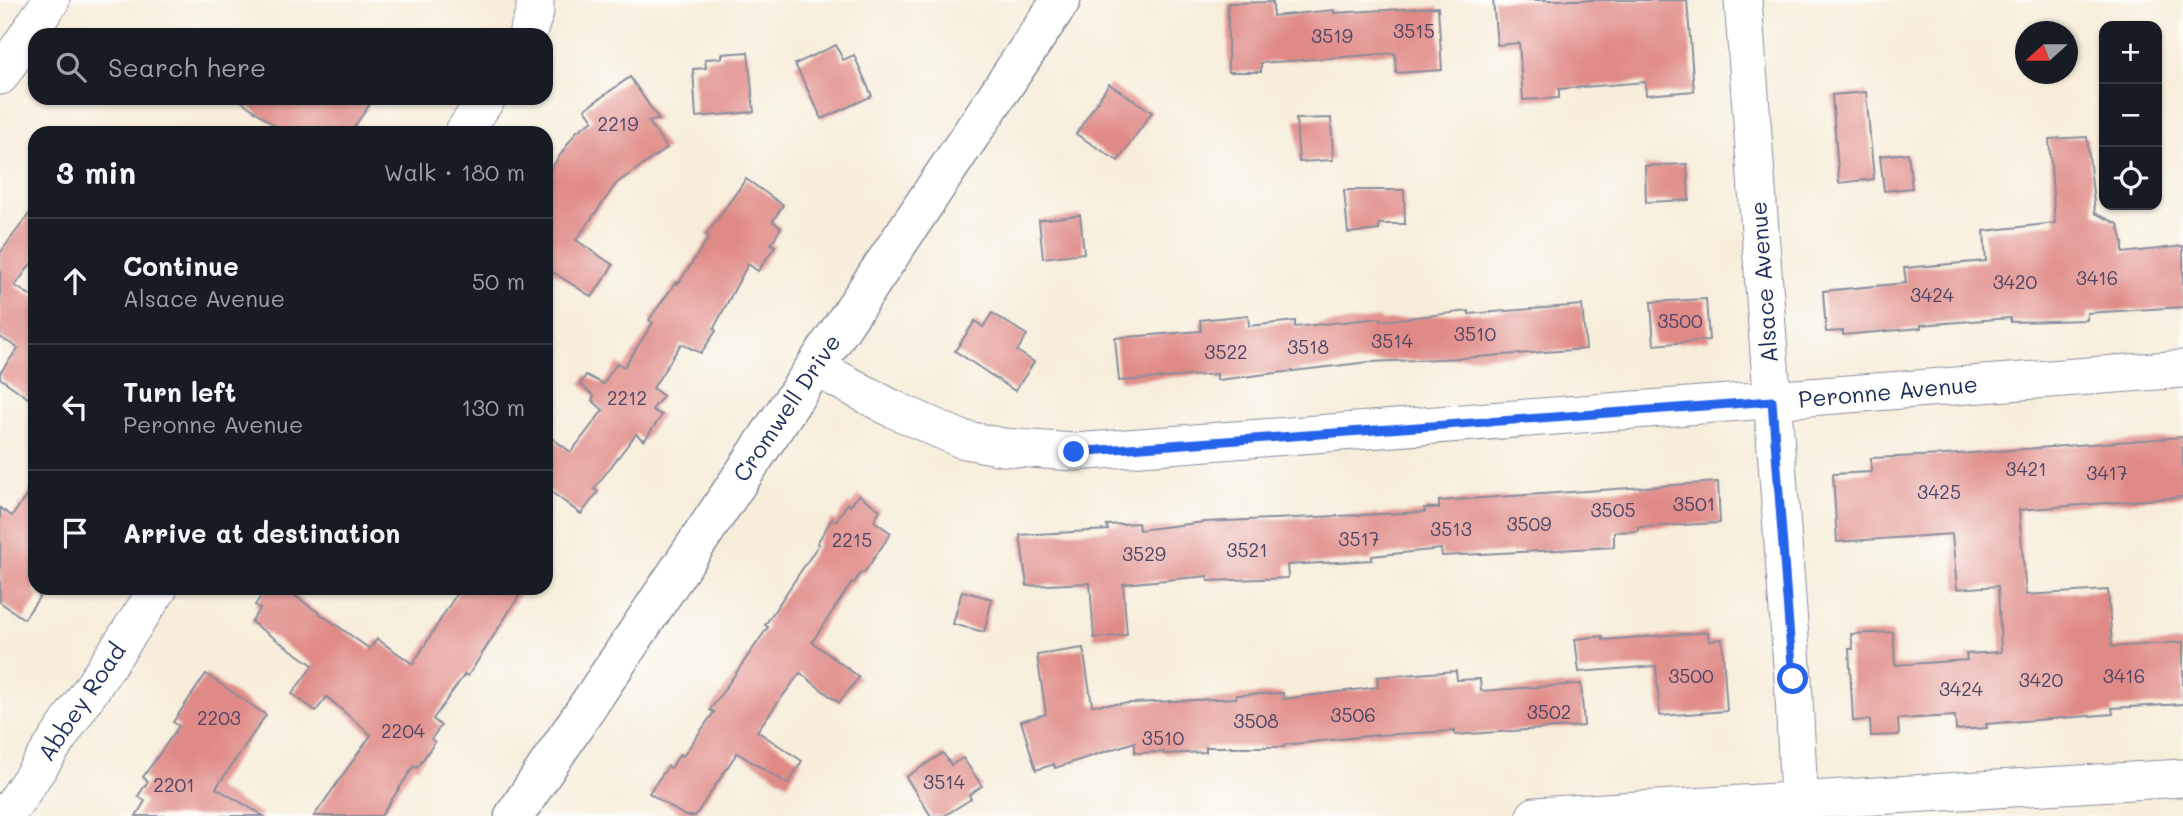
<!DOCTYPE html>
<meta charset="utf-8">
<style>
:root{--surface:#171b24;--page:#20242c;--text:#f1f3f6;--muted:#9ea1a6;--line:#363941}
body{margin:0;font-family:Mali,sans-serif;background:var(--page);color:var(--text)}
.controls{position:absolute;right:21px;top:21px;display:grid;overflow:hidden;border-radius:14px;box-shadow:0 2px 5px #0004}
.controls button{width:63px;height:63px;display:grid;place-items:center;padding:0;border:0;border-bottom:2px solid var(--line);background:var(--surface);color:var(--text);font:35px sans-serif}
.compass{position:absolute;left:2015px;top:21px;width:63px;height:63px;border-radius:50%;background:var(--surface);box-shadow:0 2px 5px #0004;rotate:249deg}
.stop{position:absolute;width:21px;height:21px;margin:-16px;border:5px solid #2563eb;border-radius:50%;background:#fff}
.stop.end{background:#2563eb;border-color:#fff;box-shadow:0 2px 7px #0008}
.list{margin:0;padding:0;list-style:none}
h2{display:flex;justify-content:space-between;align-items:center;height:91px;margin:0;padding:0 28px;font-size:30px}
h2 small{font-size:23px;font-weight:400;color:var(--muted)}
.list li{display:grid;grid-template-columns:46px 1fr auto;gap:21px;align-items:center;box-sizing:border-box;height:126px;padding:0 28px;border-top:2px solid var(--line)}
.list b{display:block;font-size:26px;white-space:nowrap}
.list p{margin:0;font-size:23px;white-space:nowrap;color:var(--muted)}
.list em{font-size:23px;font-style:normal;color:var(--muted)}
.icon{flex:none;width:38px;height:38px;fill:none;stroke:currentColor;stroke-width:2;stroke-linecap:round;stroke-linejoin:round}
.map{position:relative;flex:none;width:2183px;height:816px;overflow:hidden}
.search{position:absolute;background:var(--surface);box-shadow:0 2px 5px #0004;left:28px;top:28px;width:525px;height:77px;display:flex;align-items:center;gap:18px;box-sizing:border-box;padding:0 24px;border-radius:21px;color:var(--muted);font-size:26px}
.panel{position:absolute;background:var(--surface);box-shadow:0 2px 5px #0004;left:28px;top:126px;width:525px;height:469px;border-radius:21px}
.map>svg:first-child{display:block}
</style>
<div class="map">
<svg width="2183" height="816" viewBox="0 0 2183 816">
<rect width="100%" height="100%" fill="#fdfcf7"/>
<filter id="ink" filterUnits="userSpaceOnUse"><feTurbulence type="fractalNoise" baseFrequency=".0143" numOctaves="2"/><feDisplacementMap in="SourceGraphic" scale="14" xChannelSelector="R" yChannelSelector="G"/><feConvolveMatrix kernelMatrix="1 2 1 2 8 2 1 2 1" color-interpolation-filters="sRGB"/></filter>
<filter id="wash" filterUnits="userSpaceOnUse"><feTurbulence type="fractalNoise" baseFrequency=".00686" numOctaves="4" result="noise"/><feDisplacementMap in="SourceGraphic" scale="28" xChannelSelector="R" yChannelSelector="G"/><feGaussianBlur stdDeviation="1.57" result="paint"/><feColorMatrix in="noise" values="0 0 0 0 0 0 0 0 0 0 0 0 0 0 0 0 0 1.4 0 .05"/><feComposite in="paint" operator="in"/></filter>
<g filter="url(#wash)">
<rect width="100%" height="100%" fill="#f7edda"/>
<g id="blocks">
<g fill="#e08a87">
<path d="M 1493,0 L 1687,0 L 1694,91 L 1646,95 L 1645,82 L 1559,89 L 1559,98 L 1523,100 L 1519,43 L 1497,45 Z"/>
<path d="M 1273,2 L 1273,16 L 1334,10 L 1334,13 L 1438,7 L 1442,70 L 1396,73 L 1395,53 L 1261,63 L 1261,72 L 1228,72 L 1228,3 Z"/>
<path d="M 836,45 L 843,60 L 854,55 L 872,96 L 822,119 L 795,64 Z"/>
<path d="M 748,52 L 754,112 L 696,117 L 693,69 L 706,68 L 705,59 L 722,58 L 722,54 Z"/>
<path d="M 630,77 L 659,120 L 648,121 L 667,148 L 617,183 L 576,240 L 613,265 L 592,297 L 553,272 L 546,282 L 546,176 L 576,132 L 593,120 L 585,109 Z"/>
<path d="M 1109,84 L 1152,112 L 1118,161 L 1076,134 Z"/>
<path d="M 1866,92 L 1874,179 L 1839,183 L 1832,95 Z"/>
<path d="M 237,98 L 374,98 L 350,133 L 285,133 Z"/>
<path d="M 1331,118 L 1333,160 L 1299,162 L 1296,119 Z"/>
<path d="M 2087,137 L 2095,213 L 2118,224 L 2123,242 L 2123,253 L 2183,246 L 2183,307 L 2087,313 L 2087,320 L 2011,322 L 2010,318 L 1921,325 L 1921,328 L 1843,335 L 1843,331 L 1826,332 L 1823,291 L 1906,283 L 1904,268 L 1986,261 L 1984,231 L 2055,223 L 2049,139 Z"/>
<path d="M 1908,153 L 1912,188 L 1884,191 L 1880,156 Z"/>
<path d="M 1687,164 L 1689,200 L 1646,202 L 1645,166 Z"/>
<path d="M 746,179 L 783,205 L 773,221 L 781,228 L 771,244 L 775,246 L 758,271 L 748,264 L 714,328 L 716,331 L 701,353 L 681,344 L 653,388 L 663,396 L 652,410 L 662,415 L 644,441 L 636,434 L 594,489 L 598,492 L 581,514 L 546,488 L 546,434 L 571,452 L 603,410 L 592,400 L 594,396 L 580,384 L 586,375 L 603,384 L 617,363 L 624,367 L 653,323 L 649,320 L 676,282 L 678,284 L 709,237 L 706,235 Z"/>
<path d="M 1344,190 L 1404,190 L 1405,224 L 1379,224 L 1379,230 L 1348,233 Z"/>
<path d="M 35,206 L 35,258 L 15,286 L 35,298 L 35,403 L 0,378 L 0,373 L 18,348 L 0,337 L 0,253 Z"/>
<path d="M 1080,215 L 1084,253 L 1043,258 L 1039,220 Z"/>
<path d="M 1706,299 L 1709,340 L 1654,345 L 1651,302 Z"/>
<path d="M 1582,305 L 1586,349 L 1463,358 L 1369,362 L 1217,380 L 1217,374 L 1119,381 L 1115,338 L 1201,331 L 1200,320 L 1248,315 L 1249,326 L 1295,321 L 1295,327 L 1381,318 L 1381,321 L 1469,311 L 1469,314 Z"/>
<path d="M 992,313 L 1027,335 L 1017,351 L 1034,362 L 1015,391 L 955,351 L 975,321 L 983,327 Z"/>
<path d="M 2183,437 L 2183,497 L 2019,510 L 2026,595 L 2108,590 L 2112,647 L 2183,642 L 2183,704 L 2112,708 L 2113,714 L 1986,724 L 1987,728 L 1956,730 L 1955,716 L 1898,719 L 1899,735 L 1871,736 L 1870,720 L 1853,721 L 1849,649 L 1853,649 L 1851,634 L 1893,632 L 1895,665 L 1967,660 L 1966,654 L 2001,652 L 1998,586 L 1957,589 L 1952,534 L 1837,542 L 1833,474 L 1871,472 L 1871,458 L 1945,455 Z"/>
<path d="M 1718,482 L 1720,523 L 1638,527 L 1638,531 L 1614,532 L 1614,547 L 1442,556 L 1441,549 L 1372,556 L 1372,560 L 1287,565 L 1288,578 L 1208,581 L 1208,576 L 1123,584 L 1127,635 L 1094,638 L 1090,583 L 1027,586 L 1020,535 L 1108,530 L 1107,525 L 1138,523 L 1139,530 L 1205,522 L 1425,512 L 1424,508 L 1439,508 L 1439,501 Z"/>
<path d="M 35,484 L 35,593 L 40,596 L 24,619 L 0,602 L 0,508 L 12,516 Z"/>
<path d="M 859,495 L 880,510 L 874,521 L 891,533 L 864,573 L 861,572 L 854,583 L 852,582 L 812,642 L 859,677 L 839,703 L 800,673 L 757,731 L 802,761 L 788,784 L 737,753 L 695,816 L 685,816 L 649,793 L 668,766 L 671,768 L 680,754 L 683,756 L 714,712 L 710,710 L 768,627 L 765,625 L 819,544 L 817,543 L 832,519 L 836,521 L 848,503 L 850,506 Z"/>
<path d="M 267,588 L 284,588 L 370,649 L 377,639 L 413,664 L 460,588 L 524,588 L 468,676 L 465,674 L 433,719 L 441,726 L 431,739 L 435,742 L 417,768 L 414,766 L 381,816 L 314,816 L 371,735 L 327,697 L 316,711 L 292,694 L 313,665 L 251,622 L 260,609 L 255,605 Z"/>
<path d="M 962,591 L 992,599 L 984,632 L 953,624 Z"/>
<path d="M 1708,632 L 1709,641 L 1722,639 L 1727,711 L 1660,716 L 1656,666 L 1579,672 L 1575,639 L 1603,636 L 1603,640 Z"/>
<path d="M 1083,648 L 1092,705 L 1236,698 L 1236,695 L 1283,693 L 1283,699 L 1378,687 L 1377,677 L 1456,671 L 1457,680 L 1480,679 L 1481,691 L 1581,684 L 1584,726 L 1455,735 L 1455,731 L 1378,735 L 1284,745 L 1284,747 L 1206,747 L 1206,752 L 1164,754 L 1164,752 L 1135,753 L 1135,742 L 1055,768 L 1054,764 L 1036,770 L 1021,721 L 1046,714 L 1037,655 Z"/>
<path d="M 206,674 L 266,715 L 216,788 L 264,816 L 136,816 L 145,801 L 138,796 L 148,781 L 143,777 L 179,726 L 173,722 Z"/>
<path d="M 943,753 L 951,765 L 963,758 L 982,786 L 969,795 L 971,799 L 944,816 L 931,816 L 906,777 Z"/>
</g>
</g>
</g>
<g filter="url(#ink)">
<use href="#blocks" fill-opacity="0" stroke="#898e9c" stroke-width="2"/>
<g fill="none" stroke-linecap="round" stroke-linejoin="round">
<defs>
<g id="street">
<path d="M 1743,0 L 1793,679 L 1800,816"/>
<path d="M 527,35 L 535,12 L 535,0"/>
<path d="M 0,76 L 51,0"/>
<path d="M 463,133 L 487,98"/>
<path d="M 815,367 L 891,408 L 961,439 L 1003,447 L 1074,452 L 2183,369"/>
<path d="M 6,816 L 159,588"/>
<path d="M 1535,816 L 2183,778"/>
</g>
<path id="secondary" d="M 514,816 L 1061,0"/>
</defs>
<use href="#street" stroke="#898e9c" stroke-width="39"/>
<use href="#secondary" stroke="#898e9c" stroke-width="41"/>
<use href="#street" stroke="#fff" stroke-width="37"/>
<use href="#secondary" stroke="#fff" stroke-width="38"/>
</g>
</g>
<g fill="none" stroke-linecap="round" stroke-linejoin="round" filter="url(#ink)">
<path stroke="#2563eb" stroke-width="9" d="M 1074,452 L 1772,401 L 1793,679"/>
</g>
<g text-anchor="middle" stroke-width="5" stroke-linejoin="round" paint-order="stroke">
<g font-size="19" fill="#4c4668">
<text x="1414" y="38">3515</text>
<text x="1332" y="43">3519</text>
<text x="618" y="131">2219</text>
<text x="2097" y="285">3416</text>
<text x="2015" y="289">3420</text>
<text x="1932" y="302">3424</text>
<text x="1680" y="328">3500</text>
<text x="1475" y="341">3510</text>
<text x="1392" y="348">3514</text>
<text x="1308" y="354">3518</text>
<text x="1226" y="359">3522</text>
<text x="627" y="405">2212</text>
<text x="2026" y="476">3421</text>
<text x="2107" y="480">3417</text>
<text x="1939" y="499">3425</text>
<text x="1694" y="511">3501</text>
<text x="1613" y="517">3505</text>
<text x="1529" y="531">3509</text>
<text x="1451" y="536">3513</text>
<text x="1359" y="546">3517</text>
<text x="852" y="547">2215</text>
<text x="1247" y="557">3521</text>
<text x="1144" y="561">3529</text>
<text x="1691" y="683">3500</text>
<text x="2124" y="683">3416</text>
<text x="2041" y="687">3420</text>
<text x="1961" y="696">3424</text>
<text x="1549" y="719">3502</text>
<text x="1353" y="722">3506</text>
<text x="219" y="725">2203</text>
<text x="1256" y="728">3508</text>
<text x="403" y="738">2204</text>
<text x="1163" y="745">3510</text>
<text x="944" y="789">3514</text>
<text x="174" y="792">2201</text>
</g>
<g font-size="23" fill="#1b2f5e" stroke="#fdfcf7">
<text transform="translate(1764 282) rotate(-94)" y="8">Alsace Avenue</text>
<text transform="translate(1888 392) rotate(-5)" y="8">Peronne Avenue</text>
<text transform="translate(787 408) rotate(-56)" y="8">Cromwell Drive</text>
<text transform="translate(82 702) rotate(-56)" y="8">Abbey Road</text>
</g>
</g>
</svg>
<div class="controls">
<button>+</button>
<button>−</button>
<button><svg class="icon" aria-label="locate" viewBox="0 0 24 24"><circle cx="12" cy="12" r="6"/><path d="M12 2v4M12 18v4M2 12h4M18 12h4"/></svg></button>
</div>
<svg class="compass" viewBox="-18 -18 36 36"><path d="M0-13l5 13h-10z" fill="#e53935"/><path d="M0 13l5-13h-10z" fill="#9ea1a6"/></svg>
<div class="stop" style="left:1793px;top:679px"></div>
<div class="stop end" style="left:1074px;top:452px"></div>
<div class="search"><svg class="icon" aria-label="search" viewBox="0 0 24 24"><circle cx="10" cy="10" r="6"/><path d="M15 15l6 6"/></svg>Search here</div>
<section class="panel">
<h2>3 min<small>Walk · 180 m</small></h2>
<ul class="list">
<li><svg class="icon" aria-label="ahead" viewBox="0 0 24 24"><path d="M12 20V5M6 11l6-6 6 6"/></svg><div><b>Continue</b><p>Alsace Avenue</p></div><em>50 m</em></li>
<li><svg class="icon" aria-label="left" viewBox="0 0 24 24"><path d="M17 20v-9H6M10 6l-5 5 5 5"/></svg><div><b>Turn left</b><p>Peronne Avenue</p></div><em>130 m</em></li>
<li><svg class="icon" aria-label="arrive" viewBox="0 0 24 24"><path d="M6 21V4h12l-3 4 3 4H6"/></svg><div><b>Arrive at destination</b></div></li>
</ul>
</section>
</div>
